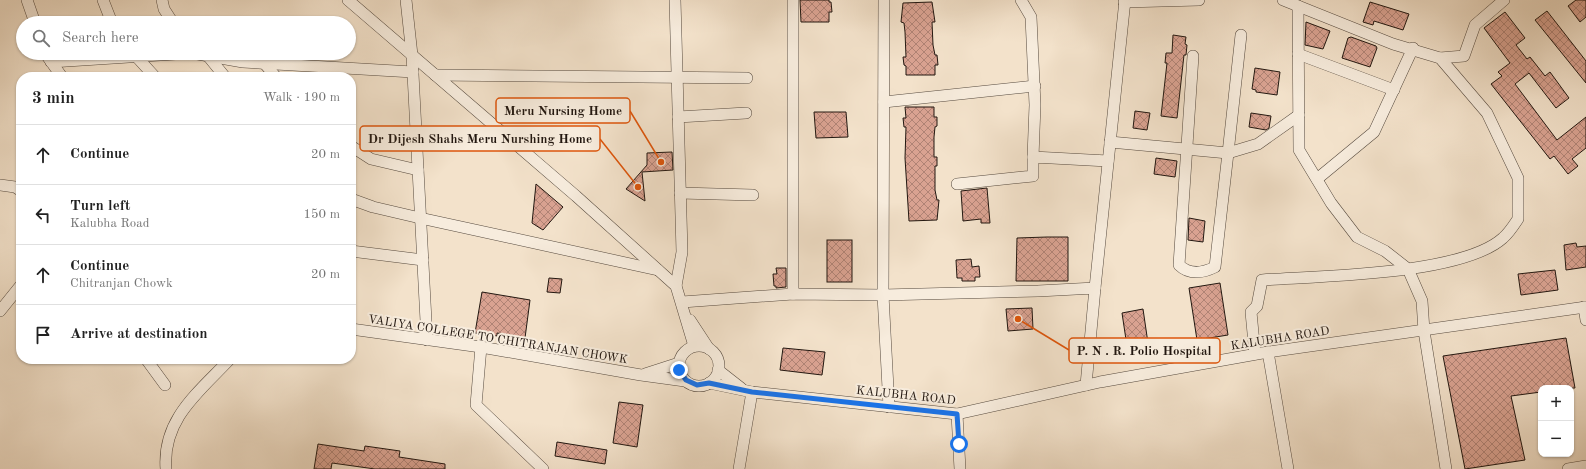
<!DOCTYPE html>
<meta charset="utf-8">
<style>
:root{--surface:#fff;--page:#f2f2f2;--text:#222;--muted:#767676;--line:#e0e0e0}
body{margin:0;font-family:"Old Standard TT",serif;background:var(--page);color:var(--text)}
.controls{position:absolute;right:12px;bottom:12px;display:grid;overflow:hidden;border-radius:8px;box-shadow:0 1px 3px #0004}
.controls button{width:36px;height:36px;display:grid;place-items:center;padding:0;border:0;border-bottom:1px solid var(--line);background:var(--surface);color:var(--text);font:20px sans-serif}
.stop{position:absolute;width:12px;height:12px;margin:-9px;border:3px solid #1a73e8;border-radius:50%;background:#fff}
.stop.end{background:#1a73e8;border-color:#fff;box-shadow:0 1px 4px #0008}
.list{margin:0;padding:0;list-style:none}
h2{display:flex;justify-content:space-between;align-items:center;height:52px;margin:0;padding:0 16px;font-size:17px}
h2 small{font-size:13px;font-weight:400;color:var(--muted)}
.list li{display:grid;grid-template-columns:26px 1fr auto;gap:12px;align-items:center;box-sizing:border-box;height:60px;padding:0 16px;border-top:1px solid var(--line)}
.list b{display:block;font-size:15px;white-space:nowrap}
.list p{margin:0;font-size:13px;white-space:nowrap;color:var(--muted)}
.list em{font-size:13px;font-style:normal;color:var(--muted)}
.icon{flex:none;width:22px;height:22px;fill:none;stroke:currentColor;stroke-width:2;stroke-linecap:round;stroke-linejoin:round}
.map{position:relative;flex:none;width:1586px;height:469px;overflow:hidden}
.search{position:absolute;background:var(--surface);box-shadow:0 1px 3px #0004;left:16px;top:16px;width:340px;height:44px;display:flex;align-items:center;gap:10px;box-sizing:border-box;padding:0 14px;border-radius:22px;color:var(--muted);font-size:15px}
.panel{position:absolute;background:var(--surface);box-shadow:0 1px 3px #0004;left:16px;top:72px;width:340px;height:292px;border-radius:16px}
.map>svg:first-child{display:block}
</style>
<div class="map">
<svg width="1586" height="469" viewBox="0 0 1586 469">
<defs>
<pattern id="building-cross-hatch" width="8" height="8" patternUnits="userSpaceOnUse"><rect width="8" height="8" fill="#d9a291"/><path d="M0 0l8 8M0 8l8-8" fill="none" stroke="#b08375"/></pattern>
</defs>
<rect width="100%" height="100%" fill="#f3e2cb"/>
<filter id="stains"><feTurbulence type="fractalNoise" baseFrequency=".005" numOctaves="4"/><feColorMatrix values="0 0 0 0 .2 0 0 0 0 .09 0 0 0 0 .02 0 0 0 .5 -.17"/></filter>
<radialGradient id="worn" r=".72"><stop offset=".6" stop-color="#630" stop-opacity="0"/><stop offset="1" stop-color="#630" stop-opacity=".3"/></radialGradient>
<g fill="url(#building-cross-hatch)" stroke="#221710">
<path d="M 800,0 L 829,0 L 829,2 L 831,2 L 832,12 L 829,12 L 829,22 L 801,22 Z"/>
<path d="M 1576,0 L 1586,0 L 1586,17 L 1580,22 L 1568,6 Z"/>
<path d="M 932,2 L 935,22 L 932,22 L 933,45 L 935,55 L 937,55 L 938,65 L 935,65 L 935,75 L 906,75 L 906,66 L 904,65 L 903,57 L 906,57 L 905,32 L 904,23 L 901,22 L 903,3 Z"/>
<path d="M 1370,2 L 1409,14 L 1403,30 L 1374,21 L 1373,25 L 1363,22 Z"/>
<path d="M 1547,11 L 1586,61 L 1586,83 L 1535,20 Z"/>
<path d="M 1505,12 L 1525,38 L 1516,45 L 1527,59 L 1530,57 L 1545,76 L 1550,72 L 1569,98 L 1556,108 L 1529,73 L 1515,84 L 1557,140 L 1586,117 L 1586,148 L 1572,159 L 1578,166 L 1568,174 L 1554,156 L 1550,159 L 1491,84 L 1502,76 L 1498,72 L 1510,63 L 1484,28 Z"/>
<path d="M 1306,22 L 1330,31 L 1323,49 L 1305,45 Z"/>
<path d="M 1173,35 L 1186,37 L 1185,44 L 1187,45 L 1186,55 L 1184,55 L 1177,118 L 1161,116 L 1167,63 L 1165,63 L 1166,53 L 1172,53 Z"/>
<path d="M 1351,37 L 1376,46 L 1377,48 L 1370,67 L 1342,58 L 1348,38 Z"/>
<path d="M 1255,68 L 1280,72 L 1277,95 L 1256,92 L 1256,90 L 1252,89 Z"/>
<path d="M 905,107 L 934,107 L 934,117 L 937,117 L 937,126 L 935,127 L 934,137 L 934,157 L 937,157 L 937,166 L 935,166 L 935,190 L 937,200 L 939,200 L 937,220 L 909,221 L 905,158 L 906,127 L 904,127 L 903,118 L 906,118 Z"/>
<path d="M 1135,111 L 1150,113 L 1147,130 L 1133,128 Z"/>
<path d="M 814,112 L 846,112 L 848,137 L 816,138 Z"/>
<path d="M 1251,113 L 1271,116 L 1269,128 L 1266,130 L 1249,127 Z"/>
<path d="M 672,152 L 673,170 L 642,172 L 645,201 L 626,189 L 647,165 L 647,153 Z"/>
<path d="M 1156,158 L 1177,161 L 1175,177 L 1154,174 Z"/>
<path d="M 536,184 L 563,207 L 543,230 L 532,223 Z"/>
<path d="M 987,188 L 990,223 L 981,223 L 981,219 L 963,221 L 961,191 Z"/>
<path d="M 1189,218 L 1205,221 L 1203,242 L 1188,240 Z"/>
<path d="M 1047,237 L 1068,237 L 1068,281 L 1016,281 L 1017,238 Z"/>
<rect x="827" y="240" width="25" height="42"/>
<path d="M 1576,243 L 1577,247 L 1586,246 L 1586,267 L 1566,270 L 1564,245 Z"/>
<path d="M 971,259 L 972,267 L 979,266 L 980,277 L 975,277 L 975,281 L 962,281 L 962,278 L 957,278 L 956,260 Z"/>
<path d="M 776,268 L 786,268 L 786,287 L 776,288 L 776,286 L 774,286 L 773,274 L 777,274 Z"/>
<path d="M 1555,270 L 1558,290 L 1521,295 L 1518,274 Z"/>
<path d="M 549,278 L 562,279 L 560,293 L 547,292 Z"/>
<path d="M 1220,283 L 1228,335 L 1197,340 L 1189,288 Z"/>
<path d="M 482,292 L 530,300 L 525,338 L 497,333 L 497,336 L 475,333 Z"/>
<path d="M 1032,308 L 1033,329 L 1008,331 L 1006,309 Z"/>
<path d="M 1143,309 L 1149,350 L 1128,353 L 1122,313 Z"/>
<path d="M 1566,338 L 1575,388 L 1541,388 L 1541,392 L 1511,396 L 1525,460 L 1465,469 L 1443,356 Z"/>
<path d="M 783,348 L 825,352 L 822,375 L 780,370 Z"/>
<path d="M 619,402 L 643,405 L 637,447 L 613,443 Z"/>
<path d="M 557,442 L 607,450 L 605,464 L 555,456 Z"/>
<path d="M 318,444 L 364,451 L 365,446 L 400,451 L 399,457 L 445,464 L 445,469 L 375,469 L 332,463 L 331,469 L 314,469 Z"/>
</g>
<g fill="none" stroke-linecap="round" stroke-linejoin="round">
<defs>
<g id="minor">
<path d="M 27,0 L 35,23"/>
<path d="M 103,0 L 112,23"/>
<path d="M 162,0 L 164,9 L 173,23"/>
<path d="M 348,0 L 576,196 L 676,286 L 694,346"/>
<path d="M 406,0 L 412,55 L 427,340"/>
<path d="M 675,0 L 682,252 L 676,286"/>
<path d="M 884,0 L 883,295 L 889,407"/>
<path d="M 1021,0 L 1031,17 L 1035,105 L 1033,157"/>
<path d="M 1124,2 L 1199,0"/>
<path d="M 1298,6 L 1299,150 L 1331,203 L 1357,237 L 1385,251 L 1408,269 L 1422,301 L 1424,331 L 1446,469"/>
<path d="M 45,53 L 62,77"/>
<path d="M 192,53 L 243,62 L 413,72"/>
<path d="M 134,54 L 155,77"/>
<path d="M 1298,54 L 1394,90"/>
<path d="M 208,56 L 225,77"/>
<path d="M 1193,56 L 1179,265 C 1189,275 1203,273 1215,267 L 1228,153 L 1258,144 L 1299,115"/>
<path d="M 1440,58 L 1464,56 L 1475,25 L 1504,0"/>
<path d="M 51,62 L 191,53"/>
<path d="M 264,63 L 276,77"/>
<path d="M 435,75 L 747,78"/>
<path d="M 884,102 L 1035,86"/>
<path d="M 678,117 L 746,113"/>
<path d="M 1110,142 L 1228,153 L 1241,35"/>
<path d="M 351,146 L 371,159 L 418,170"/>
<path d="M 1317,179 L 1374,132 L 1413,48"/>
<path d="M 957,184 L 1033,176 L 1033,157 L 1108,161"/>
<path d="M 0,185 L 15,187 L 21,191"/>
<path d="M 680,193 L 753,195"/>
<path d="M 351,199 L 373,207 L 420,218 L 658,270"/>
<path d="M 351,251 L 423,260"/>
<path d="M 1095,288 L 1125,0"/>
<path d="M 793,294 L 793,0"/>
<path d="M 682,302 L 793,294 L 883,295 L 1038,291 L 1095,288 L 1086,385"/>
<path d="M 1584,307 L 1586,320"/>
<path d="M 0,311 L 21,285"/>
<path d="M 690,320 L 709,349"/>
<path d="M 351,329 L 481,347 L 641,375 L 685,381"/>
<circle cx="699" cy="366" r="20"/>
<path d="M 481,347 L 476,405 L 543,469"/>
<path d="M 1268,352 L 1288,469"/>
<path d="M 1255,354 L 1251,312 L 1257,306 L 1262,280 C 1319,276 1462,275 1503,238 C 1509,233 1514,225 1518,219 L 1518,178 L 1487,113 L 1440,58 L 1393,44 L 1283,0"/>
<path d="M 146,359 L 165,385"/>
<path d="M 718,370 L 741,388"/>
<path d="M 645,374 L 679,363"/>
<path d="M 709,383 L 752,392 L 957,414 L 1100,382 L 1268,352 L 1586,307"/>
<path d="M 957,414 L 960,469"/>
<path d="M 166,469 C 162,419 199,392 230,359"/>
<path d="M 739,469 L 752,392"/>
<path d="M 1568,469 L 1586,466"/>
</g>
</defs>
<use href="#minor" stroke="#564a3f" stroke-width="12"/>
<use href="#minor" stroke="#f7ecdd" stroke-width="11"/>
</g>
<g fill="none" stroke-linecap="round" stroke-linejoin="round">
<path stroke="#1a73e8" stroke-width="5" d="M 679,370 L 686,380 L 697,385 L 709,383 L 752,392 L 957,414 L 959,444"/>
</g>
<g text-anchor="middle" stroke-width="4" stroke-linejoin="round" paint-order="stroke">
<g font-size="12" fill="#221710" stroke="#f7ecdd">
<text transform="translate(1280 338) rotate(-9)" y="4">KALUBHA ROAD</text>
<text transform="translate(498 339) rotate(9)" y="4">VALIYA COLLEGE TO CHITRANJAN CHOWK</text>
<text transform="translate(906 395) rotate(6)" y="4">KALUBHA ROAD</text>
</g>
</g>
<path fill="none" stroke="#de560c" stroke-width="1.5" d="M661 162L630 111M638 187L600 139M1018 319L1069 350"/>
<g fill="#de560c" stroke="#f7ecdd" stroke-width="1.5">
<circle cx="661" cy="162" r="4"/>
<circle cx="638" cy="187" r="4"/>
<circle cx="1018" cy="319" r="4"/>
</g>
<g fill="#f7ecdd" stroke="#de560c" stroke-width="1.5">
<rect x="496" y="98" width="134" height="25" rx="4"/>
<rect x="360" y="126" width="240" height="25" rx="4"/>
<rect x="1069" y="338" width="151" height="25" rx="4"/>
</g>
<g font-size="13" text-anchor="middle" font-weight="bold" fill="#221710">
<text x="563" y="115">Meru Nursing Home</text>
<text x="480" y="143">Dr Dijesh Shahs Meru Nurshing Home</text>
<text x="1144" y="355">P. N . R. Polio Hospital</text>
</g>
<rect width="100%" height="100%" filter="url(#stains)"/>
<rect width="100%" height="100%" fill="url(#worn)"/>
</svg>
<div class="controls">
<button>+</button>
<button>−</button>
</div>
<div class="stop" style="left:959px;top:444px"></div>
<div class="stop end" style="left:679px;top:370px"></div>
<div class="search"><svg class="icon" aria-label="search" viewBox="0 0 24 24"><circle cx="10" cy="10" r="6"/><path d="M15 15l6 6"/></svg>Search here</div>
<section class="panel">
<h2>3 min<small>Walk · 190 m</small></h2>
<ul class="list">
<li><svg class="icon" aria-label="ahead" viewBox="0 0 24 24"><path d="M12 20V5M6 11l6-6 6 6"/></svg><div><b>Continue</b></div><em>20 m</em></li>
<li><svg class="icon" aria-label="left" viewBox="0 0 24 24"><path d="M17 20v-9H6M10 6l-5 5 5 5"/></svg><div><b>Turn left</b><p>Kalubha Road</p></div><em>150 m</em></li>
<li><svg class="icon" aria-label="ahead" viewBox="0 0 24 24"><path d="M12 20V5M6 11l6-6 6 6"/></svg><div><b>Continue</b><p>Chitranjan Chowk</p></div><em>20 m</em></li>
<li><svg class="icon" aria-label="arrive" viewBox="0 0 24 24"><path d="M6 21V4h12l-3 4 3 4H6"/></svg><div><b>Arrive at destination</b></div></li>
</ul>
</section>
</div>
